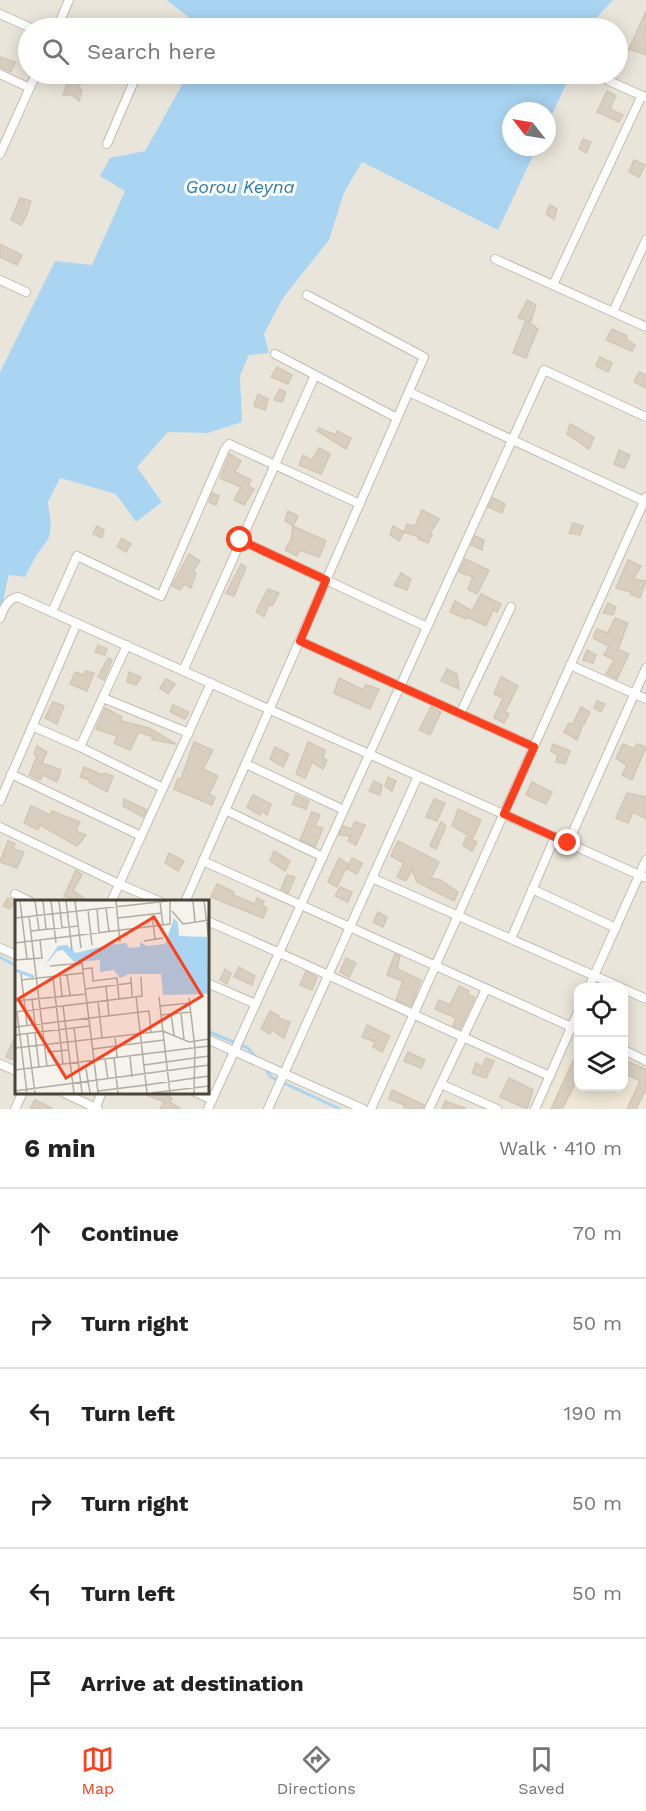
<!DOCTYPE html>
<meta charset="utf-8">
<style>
:root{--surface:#fff;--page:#f6f6f6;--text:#222;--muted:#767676;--line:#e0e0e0;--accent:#fc3f1d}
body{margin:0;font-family:"Work Sans",sans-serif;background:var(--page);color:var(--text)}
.controls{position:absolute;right:18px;bottom:18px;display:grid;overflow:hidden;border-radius:12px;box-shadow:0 3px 15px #0003}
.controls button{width:54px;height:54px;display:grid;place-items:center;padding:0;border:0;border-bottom:2px solid var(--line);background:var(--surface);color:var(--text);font:30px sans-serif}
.compass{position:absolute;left:502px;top:102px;width:54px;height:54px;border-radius:50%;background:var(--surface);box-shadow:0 3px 15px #0003;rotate:301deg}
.stop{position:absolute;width:18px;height:18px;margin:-14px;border:4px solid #fc3f1d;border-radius:50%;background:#fff}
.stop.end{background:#fc3f1d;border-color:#fff;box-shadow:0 2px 6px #0008}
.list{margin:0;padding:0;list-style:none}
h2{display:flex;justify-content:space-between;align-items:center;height:78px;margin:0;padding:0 24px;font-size:26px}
h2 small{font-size:20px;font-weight:400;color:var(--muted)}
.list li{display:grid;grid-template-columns:39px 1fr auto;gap:18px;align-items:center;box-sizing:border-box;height:90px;padding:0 24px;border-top:2px solid var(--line)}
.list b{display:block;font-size:22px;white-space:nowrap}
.list em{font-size:20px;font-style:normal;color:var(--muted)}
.icon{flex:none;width:33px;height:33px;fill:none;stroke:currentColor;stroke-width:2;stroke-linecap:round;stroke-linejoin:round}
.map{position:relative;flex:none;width:646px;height:1109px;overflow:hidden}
.search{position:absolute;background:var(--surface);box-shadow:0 3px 15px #0003;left:18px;right:18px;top:18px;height:66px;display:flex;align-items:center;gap:15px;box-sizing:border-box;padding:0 21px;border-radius:33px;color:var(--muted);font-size:22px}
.sheet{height:618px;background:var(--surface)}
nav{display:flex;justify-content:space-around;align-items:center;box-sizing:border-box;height:84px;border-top:2px solid var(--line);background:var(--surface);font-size:16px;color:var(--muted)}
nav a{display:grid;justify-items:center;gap:3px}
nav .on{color:var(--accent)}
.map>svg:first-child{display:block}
</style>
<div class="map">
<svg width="646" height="1109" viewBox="0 0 646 1109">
<rect width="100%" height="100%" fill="#f6f3ec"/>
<g fill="#eae5da" fill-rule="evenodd">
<path d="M 0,0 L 166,0 L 203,28 L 28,28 L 28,74 L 188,74 L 145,151 L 92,266 L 55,261 L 0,372 Z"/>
<path d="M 613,0 L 646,0 L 646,1109 L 0,1109 L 0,616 L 10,575 L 36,556 L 49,538 L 51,524 L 48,502 L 60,478 L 116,494 L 162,502 L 137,467 L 168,431 L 208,433 L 242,422 L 240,376 L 250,354 L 269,353 L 264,334 L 283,298 L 329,240 L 344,193 L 362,162 L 498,229 L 537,147 L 547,147 L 547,125 L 571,74 L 618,74 L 618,28 L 593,28 L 598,16 ZM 16,902 L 207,902 L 207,1092 L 16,1092 ZM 578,987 L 624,987 L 624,1086 L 578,1086 Z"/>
</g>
<path fill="#efe8d6" d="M 576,1037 L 578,1038 L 578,1086 L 624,1086 L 624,1059 L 646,1069 L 646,1109 L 543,1109 Z"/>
<g fill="#a9d4f2">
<path d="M 166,0 L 613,0 L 598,16 L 593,28 L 203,28 Z"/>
<path d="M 188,74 L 571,74 L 547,125 L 547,111 L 511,111 L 511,147 L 537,147 L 498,230 L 362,162 L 344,193 L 329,240 L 283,298 L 264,334 L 269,353 L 249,355 L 240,376 L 242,422 L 208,433 L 168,432 L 137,467 L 162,502 L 136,522 L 116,494 L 60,478 L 48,502 L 51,524 L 49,538 L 36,556 L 25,577 L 9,575 L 0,616 L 0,372 L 55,261 L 92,265 L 125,191 L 100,176 L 110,158 L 145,151 Z"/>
</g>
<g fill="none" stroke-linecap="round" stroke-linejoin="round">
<g stroke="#a9d4f2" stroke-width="3">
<path d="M 0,957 L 16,966"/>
<path d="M 207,1031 L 248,1048 L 256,1058"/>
<path d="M 264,1067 L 271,1077 L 340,1109"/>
</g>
</g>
<g fill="#d8cfc1" stroke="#d3c7b4" stroke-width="1.5">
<path d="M 646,11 L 646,55 L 629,49 L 626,57 L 618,54 L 619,44 L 629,49 Z"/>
<path d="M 0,57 L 15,62 L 11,72 L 0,67 Z"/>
<path d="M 73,74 L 85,74 L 79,88 L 82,90 L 79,101 L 72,95 L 63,95 L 68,80 L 70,81 Z"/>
<path d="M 607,91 L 616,96 L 610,109 L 623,115 L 619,122 L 597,112 Z"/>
<path d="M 583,139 L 591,142 L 586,153 L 579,149 Z"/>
<path d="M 634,160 L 645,165 L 639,177 L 629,172 Z"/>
<path d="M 20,198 L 31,201 L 27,214 L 21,225 L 11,220 Z"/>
<path d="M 550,205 L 557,209 L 554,219 L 546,214 Z"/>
<path d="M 0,244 L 22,255 L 17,265 L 0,257 Z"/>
<path d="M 527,300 L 536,305 L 531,321 L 518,318 Z"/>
<path d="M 526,320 L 538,329 L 526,358 L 513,353 Z"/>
<path d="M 612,329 L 627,336 L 626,339 L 635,345 L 632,351 L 606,340 Z"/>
<path d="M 600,357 L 612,363 L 608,372 L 596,366 Z"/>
<path d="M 277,367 L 292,375 L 288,384 L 271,377 Z"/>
<path d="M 639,372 L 646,375 L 646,388 L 634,382 Z"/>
<path d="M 280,389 L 286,392 L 282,402 L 274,400 Z"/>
<path d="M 258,394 L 268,399 L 265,410 L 254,406 Z"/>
<path d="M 570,424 L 594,437 L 589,449 L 567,434 Z"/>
<path d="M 319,428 L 336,435 L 337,431 L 351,438 L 346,449 L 317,431 Z"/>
<path d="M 319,448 L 330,454 L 321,474 L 299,465 L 303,455 L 312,460 Z"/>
<path d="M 619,450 L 630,455 L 624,468 L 614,464 Z"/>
<path d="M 230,454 L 241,461 L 235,472 L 251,480 L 248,486 L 254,489 L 244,505 L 234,500 L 241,487 L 220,478 Z"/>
<path d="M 212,493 L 219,496 L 216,505 L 209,502 Z"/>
<path d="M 493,498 L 505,504 L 502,513 L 488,507 Z"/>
<path d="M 422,510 L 439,519 L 430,533 L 432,534 L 428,543 L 418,539 L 419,537 L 404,532 L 407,524 L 415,526 Z"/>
<path d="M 288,511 L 298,516 L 293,526 L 285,521 Z"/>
<path d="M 573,523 L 583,526 L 580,535 L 569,533 Z"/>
<path d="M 97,526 L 104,530 L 102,538 L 93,534 Z"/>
<path d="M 293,526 L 326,541 L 319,557 L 300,550 L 297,556 L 285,550 L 291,540 Z"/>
<path d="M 393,526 L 404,532 L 399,541 L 390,535 Z"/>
<path d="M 475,536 L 484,540 L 482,550 L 471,545 Z"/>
<path d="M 122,538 L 131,544 L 126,552 L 117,547 Z"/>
<path d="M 189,554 L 200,561 L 193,571 L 196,573 L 191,588 L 184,584 L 180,590 L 172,586 Z"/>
<path d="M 465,559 L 489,570 L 477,594 L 468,589 L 473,577 L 459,572 Z"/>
<path d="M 628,560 L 641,566 L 633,579 L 646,581 L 640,598 L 630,594 L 631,592 L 616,588 Z"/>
<path d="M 241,564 L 246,567 L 234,596 L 226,593 Z"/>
<path d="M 401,573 L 411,579 L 407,590 L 394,585 Z"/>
<path d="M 268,589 L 279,593 L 272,606 L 269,604 L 264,617 L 256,612 Z"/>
<path d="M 481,594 L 501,604 L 497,612 L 493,610 L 486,626 L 467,617 L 466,619 L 450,612 L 455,601 L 472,611 Z"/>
<path d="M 608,603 L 616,607 L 613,615 L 603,613 Z"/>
<path d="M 615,618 L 628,623 L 618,649 L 629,654 L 617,679 L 606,674 L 614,660 L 604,655 L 609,646 L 593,638 L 597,629 L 608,633 Z"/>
<path d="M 98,645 L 107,649 L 105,655 L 95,652 Z"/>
<path d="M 587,650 L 596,655 L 593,663 L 583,660 Z"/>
<path d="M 108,658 L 112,660 L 104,680 L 98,677 Z"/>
<path d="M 447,669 L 457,674 L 459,689 L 441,681 Z"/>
<path d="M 86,671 L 94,673 L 87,691 L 70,684 L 75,672 L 84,675 Z"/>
<path d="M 129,672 L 141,677 L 136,685 L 127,682 Z"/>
<path d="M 501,677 L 518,686 L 505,712 L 509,714 L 504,723 L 494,718 L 503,698 L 494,694 Z"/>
<path d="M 339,678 L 363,690 L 366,685 L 379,689 L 370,709 L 334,693 Z"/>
<path d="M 166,679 L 175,684 L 168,694 L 160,688 Z"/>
<path d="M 597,701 L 605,704 L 601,712 L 594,708 Z"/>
<path d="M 53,702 L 64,706 L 57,724 L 45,718 Z"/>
<path d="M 173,705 L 189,712 L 185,719 L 170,712 Z"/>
<path d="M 431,707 L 441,712 L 430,735 L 419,730 Z"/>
<path d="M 581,707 L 590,712 L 584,724 L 583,724 L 577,740 L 564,732 L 569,723 L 573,724 Z"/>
<path d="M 105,708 L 122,717 L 121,721 L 149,728 L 176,744 L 152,740 L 153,737 L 139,732 L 130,750 L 114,743 L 117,736 L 96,729 Z"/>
<path d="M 194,742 L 213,750 L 203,769 L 218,776 L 209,794 L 215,797 L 212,805 L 174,789 L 178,778 L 181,779 Z"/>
<path d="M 308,742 L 325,750 L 323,758 L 327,760 L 323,769 L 312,762 L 305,778 L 296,774 Z"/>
<path d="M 553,744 L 570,751 L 565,764 L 556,762 L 558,755 L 551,751 Z"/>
<path d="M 623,744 L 635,749 L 637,744 L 646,747 L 632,780 L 622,775 L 627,766 L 616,758 Z"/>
<path d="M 37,746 L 47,752 L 42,763 L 61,770 L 57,782 L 43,775 L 40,780 L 29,775 L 37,756 L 34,754 Z"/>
<path d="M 275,747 L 289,754 L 283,767 L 270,759 Z"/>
<path d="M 84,767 L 102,775 L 104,773 L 113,776 L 107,792 L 89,782 L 90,780 L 80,777 Z"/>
<path d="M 388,777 L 396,781 L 392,791 L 385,786 Z"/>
<path d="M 374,781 L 382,785 L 380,795 L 369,791 Z"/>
<path d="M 532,782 L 552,792 L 546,804 L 526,795 Z"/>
<path d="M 627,793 L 646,797 L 646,819 L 633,812 L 628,823 L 616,818 Z"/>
<path d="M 253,795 L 271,804 L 267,815 L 261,811 L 260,815 L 247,807 Z"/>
<path d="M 296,795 L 309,801 L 306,809 L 292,804 Z"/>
<path d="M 124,799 L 147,810 L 143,817 L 123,806 Z"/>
<path d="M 434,799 L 445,803 L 437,821 L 426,817 Z"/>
<path d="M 31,806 L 50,815 L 52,811 L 80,822 L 76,831 L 86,835 L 77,846 L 40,825 L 38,830 L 24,823 Z"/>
<path d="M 458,809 L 481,820 L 473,838 L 452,826 Z"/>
<path d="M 312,812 L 320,815 L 315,826 L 323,828 L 315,847 L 300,840 Z"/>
<path d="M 355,822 L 365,825 L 356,845 L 348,841 L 350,836 L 339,835 L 343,826 L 351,829 Z"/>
<path d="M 441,822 L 446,826 L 436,849 L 430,846 Z"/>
<path d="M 466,837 L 477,842 L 472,851 L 463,846 Z"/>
<path d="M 8,841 L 15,844 L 13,849 L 24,852 L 17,868 L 0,862 Z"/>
<path d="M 398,841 L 439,862 L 431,878 L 440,880 L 458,892 L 454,901 L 417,882 L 412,870 L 406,881 L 397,877 L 404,863 L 391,856 Z"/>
<path d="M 274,851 L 290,861 L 285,871 L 270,861 Z"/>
<path d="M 169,853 L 184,861 L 178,871 L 165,863 Z"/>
<path d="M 339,858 L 348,864 L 337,887 L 328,882 Z"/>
<path d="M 352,858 L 362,863 L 357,874 L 347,869 Z"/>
<path d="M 76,870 L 82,875 L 73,891 L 83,897 L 81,902 L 71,902 L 72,899 L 64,896 Z"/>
<path d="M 287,875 L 295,877 L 288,893 L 281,889 Z"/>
<path d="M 217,884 L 234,892 L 233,895 L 255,904 L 257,898 L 264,901 L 262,906 L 267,908 L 263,918 L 211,897 Z"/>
<path d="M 340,887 L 352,892 L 348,902 L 335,896 Z"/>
<path d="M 8,898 L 15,901 L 10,909 L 3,906 Z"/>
<path d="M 378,912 L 387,917 L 383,927 L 373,922 Z"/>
<path d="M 395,954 L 400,956 L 397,969 L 421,980 L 411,1006 L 396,1000 L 403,981 L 387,975 Z"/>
<path d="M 346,958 L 356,963 L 349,977 L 340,972 Z"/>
<path d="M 239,967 L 255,976 L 252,985 L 234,977 Z"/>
<path d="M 225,969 L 231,973 L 227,984 L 220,980 Z"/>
<path d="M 306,971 L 317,977 L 312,990 L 300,985 Z"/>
<path d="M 459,986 L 469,991 L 468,995 L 475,997 L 460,1029 L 453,1026 L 456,1018 L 435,1009 L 439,1000 L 450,1005 Z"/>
<path d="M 270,1011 L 279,1016 L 278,1018 L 290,1022 L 284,1038 L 272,1030 L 270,1034 L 261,1029 Z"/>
<path d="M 367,1025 L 390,1036 L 382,1052 L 373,1047 L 375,1042 L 362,1037 Z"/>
<path d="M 16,1035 L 16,1056 L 14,1060 L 6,1057 Z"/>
<path d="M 408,1052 L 425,1060 L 421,1068 L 404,1061 Z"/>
<path d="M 486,1058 L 494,1061 L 486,1078 L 472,1073 L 476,1063 L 482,1067 Z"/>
<path d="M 624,1060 L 646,1069 L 646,1089 L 636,1109 L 627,1109 L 640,1081 L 624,1073 Z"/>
<path d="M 573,1061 L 579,1064 L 579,1076 L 562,1109 L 551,1109 Z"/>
<path d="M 509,1078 L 533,1090 L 527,1109 L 500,1097 Z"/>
<path d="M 392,1090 L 424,1105 L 423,1109 L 408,1109 L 404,1107 L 405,1105 L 389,1099 Z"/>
<path d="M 140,1092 L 164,1094 L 172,1098 L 170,1102 L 181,1109 L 160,1109 L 164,1102 Z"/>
<path d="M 35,1100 L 53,1109 L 30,1109 Z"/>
<path d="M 445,1101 L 465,1108 L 465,1109 L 442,1109 Z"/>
</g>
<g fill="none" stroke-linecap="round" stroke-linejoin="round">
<defs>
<g id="minor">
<path d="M 0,14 L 31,28"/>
<path d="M 57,28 L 69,0"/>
<path d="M 156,28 L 157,25"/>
<path d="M 0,74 L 30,88"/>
<path d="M 609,81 L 645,97"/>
<path d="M 107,144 L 137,74"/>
<path d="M 0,154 L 36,74"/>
<path d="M 495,259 L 646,327"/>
<path d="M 0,280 L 26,292"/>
<path d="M 553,285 L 642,95"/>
<path d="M 613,312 L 646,240"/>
<path d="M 275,354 L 397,418"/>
<path d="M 409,392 L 646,502"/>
<path d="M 240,540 L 427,627"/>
<path d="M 52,612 L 77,556 L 161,596 L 225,449 L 229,444 L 360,504"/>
<path d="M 0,618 C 4,608 7,599 18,597 L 646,878"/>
<path d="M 300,641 L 534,747"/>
<path d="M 570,665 L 646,699"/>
<path d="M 183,671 L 315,375"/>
<path d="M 103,698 L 189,733"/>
<path d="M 460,714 L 511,607"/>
<path d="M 32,726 L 80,747 L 163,788"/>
<path d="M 80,747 L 127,645"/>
<path d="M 246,764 L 344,810"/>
<path d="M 11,774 L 141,836"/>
<path d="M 0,801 L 77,623"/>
<path d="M 225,810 L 323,857"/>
<path d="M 0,827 L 119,884 L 161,902"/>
<path d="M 568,843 L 646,668"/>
<path d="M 203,861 L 578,1030"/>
<path d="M 372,878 L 620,987"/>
<path d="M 532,889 L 616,928"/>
<path d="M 15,894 L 31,902"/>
<path d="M 111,902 L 211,683"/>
<path d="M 185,902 L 424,357 L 307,295"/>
<path d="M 207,921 C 322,970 435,1026 550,1076"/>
<path d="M 511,939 L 555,837"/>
<path d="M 0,948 L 16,955"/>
<path d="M 207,983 L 256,1004"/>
<path d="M 589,987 L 646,860"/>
<path d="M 624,989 L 646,999"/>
<path d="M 207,1039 L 363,1109"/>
<path d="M 624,1050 L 646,1061"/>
<path d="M 0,1064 L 16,1071"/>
<path d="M 441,1084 L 497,1109"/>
<path d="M 62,1092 L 98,1109"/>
<path d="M 195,1092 L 212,1100"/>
<path d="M 15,1109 L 23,1092"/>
<path d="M 95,1109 L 102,1092"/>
<path d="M 208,1109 L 544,370 L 646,417"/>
<path d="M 268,1109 L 418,776"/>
<path d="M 371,1109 L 646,497"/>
<path d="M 429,1109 L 486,989"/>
<path d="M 535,1109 L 578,1012"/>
</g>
</defs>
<use href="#minor" stroke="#c2bbae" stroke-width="10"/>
<use href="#minor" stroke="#fff" stroke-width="8"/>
</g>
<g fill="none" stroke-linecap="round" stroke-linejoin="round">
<path stroke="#fc3f1d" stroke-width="8" d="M 240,540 L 326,580 L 300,641 L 534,747 L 504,814 L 568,843"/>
</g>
<g text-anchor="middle" stroke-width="6" stroke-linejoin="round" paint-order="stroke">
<g font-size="18" font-style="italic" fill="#2e7ab2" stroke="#fff">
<text x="240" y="193">Gorou Keyna</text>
</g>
</g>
<g transform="translate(15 900)">
<rect width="194" height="194" fill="#f6f3ec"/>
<path d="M 159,18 L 163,23 L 164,36 L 192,37 L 193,94 L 148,95 L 146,74 L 114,74 L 105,78 L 99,70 L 85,72 L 85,60 L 59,62 L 48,50 L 42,51 L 28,68 L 43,46 L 52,45 L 61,53 L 93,45 L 111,43 L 114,48 L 125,47 L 125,42 L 132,46 L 150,44 Z" fill="#a9d4f2"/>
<path fill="none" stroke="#a9d4f2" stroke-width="3" d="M 0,70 L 19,77"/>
<path fill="none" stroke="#b2ada4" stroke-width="1.5" d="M 5,1 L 12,59M 20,1 L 24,30M 28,1 L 31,29M 36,1 L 41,43M 44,1 L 47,28M 51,1 L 57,50M 60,1 L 66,48M 101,1 L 105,42M 178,1 L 180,22M 189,1 L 194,40M 145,2 L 148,25M 91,8 L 94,32M 82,9 L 84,33M 73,10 L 77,45M 157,11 L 168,24 L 194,20M 137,14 L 140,39M 14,17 L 32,166M 0,18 L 153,1M 103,18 L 147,13M 16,31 L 63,26M 129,41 L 148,38M 0,43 L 155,24 L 155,1M 0,60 L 27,58 L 25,40M 35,66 L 67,63 L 83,193M 68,69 L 77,68 L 78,81 L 102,78 L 104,99M 6,74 L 12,125M 52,75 L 55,95M 45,76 L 47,96M 38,77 L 48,164M 116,77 L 117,96M 6,80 L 68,73M 91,87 L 94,116M 70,89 L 116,83M 121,96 L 132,193M 144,97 L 155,193M 174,98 L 180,148 L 179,193M 17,99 L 20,124M 0,101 L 71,94M 83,101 L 87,138M 48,106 L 59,193M 145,106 L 175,103M 0,112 L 127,96 L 126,77M 2,112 L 12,193M 166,113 L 169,140M 156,114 L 159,135M 146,115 L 176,112M 0,127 L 134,111 L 136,132M 59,128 L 67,193M 12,133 L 20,193M 20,133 L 24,167M 0,135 L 75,126M 100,136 L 102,157M 0,148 L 148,131 L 174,142 L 194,139M 78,149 L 149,140M 32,152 L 54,150M 115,156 L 117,177M 99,158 L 103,193M 90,159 L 93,180M 129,165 L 194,156M 71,169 L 75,193M 0,170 L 194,146M 131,185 L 194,176M 0,191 L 194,165M 83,191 L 131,185M 137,193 L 194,186"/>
<path fill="#fc3f1d" fill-opacity="0.15" stroke="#fc3f1d" stroke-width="3" d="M 139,17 L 187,96 L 51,178 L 3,99 Z"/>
<rect width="194" height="194" fill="none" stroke="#4b4439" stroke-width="3"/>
</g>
</svg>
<div class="controls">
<button><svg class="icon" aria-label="locate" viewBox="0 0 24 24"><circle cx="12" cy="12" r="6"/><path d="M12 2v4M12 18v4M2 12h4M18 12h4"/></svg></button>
<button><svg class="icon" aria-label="layers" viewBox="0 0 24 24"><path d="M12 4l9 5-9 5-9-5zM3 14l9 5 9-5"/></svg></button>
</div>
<svg class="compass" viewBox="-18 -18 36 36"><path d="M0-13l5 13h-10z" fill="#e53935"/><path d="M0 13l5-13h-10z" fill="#767676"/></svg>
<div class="stop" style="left:240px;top:540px"></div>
<div class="stop end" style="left:568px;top:843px"></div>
<div class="search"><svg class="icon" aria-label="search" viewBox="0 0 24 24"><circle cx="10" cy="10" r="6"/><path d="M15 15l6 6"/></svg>Search here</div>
</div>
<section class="sheet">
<h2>6 min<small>Walk · 410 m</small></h2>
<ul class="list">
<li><svg class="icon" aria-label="ahead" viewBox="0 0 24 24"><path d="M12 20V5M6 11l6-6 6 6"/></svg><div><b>Continue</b></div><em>70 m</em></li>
<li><svg class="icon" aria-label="right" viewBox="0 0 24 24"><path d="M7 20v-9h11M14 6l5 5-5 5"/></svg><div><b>Turn right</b></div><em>50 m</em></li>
<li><svg class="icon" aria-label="left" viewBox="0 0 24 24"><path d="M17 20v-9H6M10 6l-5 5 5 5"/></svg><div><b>Turn left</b></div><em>190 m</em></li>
<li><svg class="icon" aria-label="right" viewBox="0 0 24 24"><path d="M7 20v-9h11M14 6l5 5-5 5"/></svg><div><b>Turn right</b></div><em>50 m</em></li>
<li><svg class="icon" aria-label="left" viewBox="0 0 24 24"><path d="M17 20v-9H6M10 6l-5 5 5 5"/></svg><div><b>Turn left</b></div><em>50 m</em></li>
<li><svg class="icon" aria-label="arrive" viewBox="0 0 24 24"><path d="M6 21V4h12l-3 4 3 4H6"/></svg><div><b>Arrive at destination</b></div></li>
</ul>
</section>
<nav>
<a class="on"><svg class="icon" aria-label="map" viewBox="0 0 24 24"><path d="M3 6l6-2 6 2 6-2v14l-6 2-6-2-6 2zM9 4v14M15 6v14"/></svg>Map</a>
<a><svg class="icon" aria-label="directions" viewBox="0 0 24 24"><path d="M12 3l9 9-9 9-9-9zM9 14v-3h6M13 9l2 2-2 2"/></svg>Directions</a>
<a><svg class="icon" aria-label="saved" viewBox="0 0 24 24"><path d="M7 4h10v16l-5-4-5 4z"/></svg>Saved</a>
</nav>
